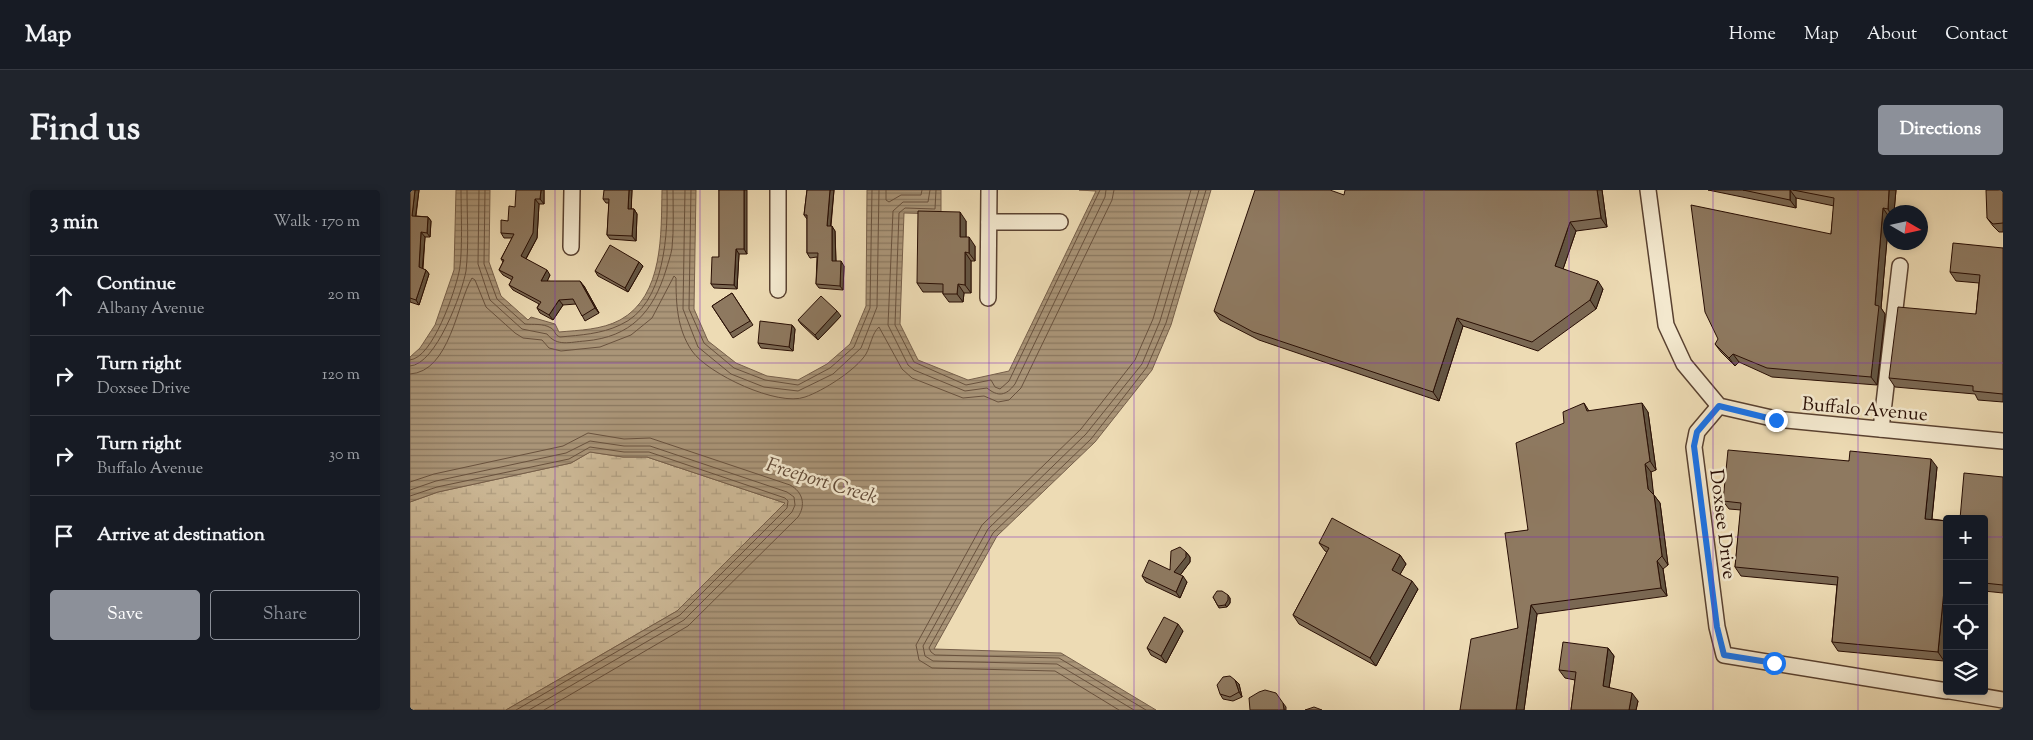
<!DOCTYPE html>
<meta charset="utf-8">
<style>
:root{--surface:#171b24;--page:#20242c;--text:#f1f3f6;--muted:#9ea1a6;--line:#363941;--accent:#8c9099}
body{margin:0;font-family:"Sorts Mill Goudy",serif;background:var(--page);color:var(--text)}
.controls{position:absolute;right:15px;bottom:15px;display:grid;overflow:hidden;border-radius:5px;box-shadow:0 2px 8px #0003}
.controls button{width:45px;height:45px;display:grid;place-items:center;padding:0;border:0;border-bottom:1px solid var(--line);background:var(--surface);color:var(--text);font:25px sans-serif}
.compass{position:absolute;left:1473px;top:15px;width:45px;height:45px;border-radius:50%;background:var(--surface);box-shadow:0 2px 8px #0003;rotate:99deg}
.stop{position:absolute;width:15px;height:15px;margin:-11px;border:4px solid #1a73e8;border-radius:50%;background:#fff}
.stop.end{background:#1a73e8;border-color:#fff;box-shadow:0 1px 5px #0008}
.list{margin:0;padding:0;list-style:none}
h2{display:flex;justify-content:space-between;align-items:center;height:65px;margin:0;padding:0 20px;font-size:21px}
h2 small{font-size:16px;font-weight:400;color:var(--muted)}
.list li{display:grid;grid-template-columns:32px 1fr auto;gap:15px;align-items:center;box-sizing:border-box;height:80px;padding:0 20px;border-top:1px solid var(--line)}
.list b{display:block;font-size:19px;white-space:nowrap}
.list p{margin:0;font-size:16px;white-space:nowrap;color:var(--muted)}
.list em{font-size:16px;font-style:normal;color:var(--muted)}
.actions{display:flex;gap:10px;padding:15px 20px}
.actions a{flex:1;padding:11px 0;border:1px solid var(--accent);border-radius:5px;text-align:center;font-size:18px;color:var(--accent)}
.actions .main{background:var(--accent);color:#fff}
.icon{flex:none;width:28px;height:28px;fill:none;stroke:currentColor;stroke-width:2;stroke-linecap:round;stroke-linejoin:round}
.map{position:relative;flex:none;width:1593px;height:520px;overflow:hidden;border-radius:5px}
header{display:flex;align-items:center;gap:30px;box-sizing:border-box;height:70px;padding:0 25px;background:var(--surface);border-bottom:1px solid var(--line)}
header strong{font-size:24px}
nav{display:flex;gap:28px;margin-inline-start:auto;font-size:18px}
.intro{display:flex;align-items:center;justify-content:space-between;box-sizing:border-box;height:120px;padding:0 30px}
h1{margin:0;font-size:35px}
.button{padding:12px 22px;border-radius:5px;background:var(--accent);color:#fff;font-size:18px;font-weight:700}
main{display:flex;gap:30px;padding:0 30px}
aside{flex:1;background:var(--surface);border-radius:5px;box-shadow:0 2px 8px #0003}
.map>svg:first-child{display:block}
</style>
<header>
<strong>Map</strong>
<nav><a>Home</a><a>Map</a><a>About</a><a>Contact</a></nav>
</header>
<div class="intro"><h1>Find us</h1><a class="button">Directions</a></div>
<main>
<aside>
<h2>3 min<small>Walk · 170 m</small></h2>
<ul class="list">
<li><svg class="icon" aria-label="ahead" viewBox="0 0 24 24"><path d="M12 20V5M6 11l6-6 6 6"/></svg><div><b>Continue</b><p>Albany Avenue</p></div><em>20 m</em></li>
<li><svg class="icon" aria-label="right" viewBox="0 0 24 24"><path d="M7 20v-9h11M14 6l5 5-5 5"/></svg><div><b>Turn right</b><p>Doxsee Drive</p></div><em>120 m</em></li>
<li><svg class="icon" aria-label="right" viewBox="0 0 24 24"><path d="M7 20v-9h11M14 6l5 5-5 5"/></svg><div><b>Turn right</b><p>Buffalo Avenue</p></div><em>30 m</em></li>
<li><svg class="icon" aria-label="arrive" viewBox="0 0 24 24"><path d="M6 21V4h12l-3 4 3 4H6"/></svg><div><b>Arrive at destination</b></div></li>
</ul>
<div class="actions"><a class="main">Save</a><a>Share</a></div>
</aside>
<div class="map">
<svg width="1593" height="520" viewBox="0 0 1593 520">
<defs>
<pattern id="wetland-marsh" width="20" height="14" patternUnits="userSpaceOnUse" patternTransform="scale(1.25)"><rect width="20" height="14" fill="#ccb896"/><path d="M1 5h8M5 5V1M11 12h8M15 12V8" fill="none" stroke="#af9d80"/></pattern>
<pattern id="water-rules" width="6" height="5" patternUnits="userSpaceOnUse" patternTransform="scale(1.25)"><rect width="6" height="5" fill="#aa9578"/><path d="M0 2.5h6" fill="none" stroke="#8a7860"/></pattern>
</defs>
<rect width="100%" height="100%" fill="#eddbb4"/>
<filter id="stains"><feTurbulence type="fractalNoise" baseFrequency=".004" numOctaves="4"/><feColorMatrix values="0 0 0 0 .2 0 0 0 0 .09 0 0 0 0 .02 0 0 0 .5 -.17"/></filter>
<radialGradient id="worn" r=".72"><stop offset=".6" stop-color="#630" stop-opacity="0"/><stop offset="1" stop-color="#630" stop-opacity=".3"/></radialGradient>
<path fill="url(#wetland-marsh)" stroke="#7a634d" d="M 180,262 L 213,267 L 237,267 L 375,313 L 267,421 L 96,520 L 0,520 L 0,312 L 28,302 L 161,273 Z"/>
<path fill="url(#water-rules)" stroke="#765f4a" d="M 46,0 L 80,0 L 79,72 L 91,106 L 118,130 L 121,127 L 145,134 L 149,142 C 170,140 191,140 210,130 C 254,106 251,43 252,0 L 286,0 L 284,119 L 298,151 L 326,173 L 357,186 L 388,190 L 417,174 L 440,154 L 456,116 L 457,0 L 531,0 L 531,24 L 494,23 L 490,134 L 508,170 L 558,190 L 599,181 L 686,1 L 669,0 L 801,0 L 761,135 L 742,180 L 685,252 L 587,346 L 524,459 L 651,463 L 746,520 L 96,520 L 267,421 L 375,313 L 237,267 L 213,267 L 180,262 L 161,273 L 28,302 L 0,312 L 0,167 L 10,158 L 25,135 L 44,80 Z"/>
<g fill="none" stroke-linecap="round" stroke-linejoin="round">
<g stroke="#69523e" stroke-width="1">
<path d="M 69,0 L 68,74 L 80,110 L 112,139 L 137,144 C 147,157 160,152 175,151 C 221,147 243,122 256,80 C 258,73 261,65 262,58 C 264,39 263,19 263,0"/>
<path d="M 75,0 L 74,74 L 87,109 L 115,134 C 123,135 133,133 141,138 C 146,141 144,145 150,147 C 171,145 191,144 210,135 C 256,115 258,42 257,0"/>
<path d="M 275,0 L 273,119 L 288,157 L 321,184 L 354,197 L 388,201 L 423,184 L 451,158 L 467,117 L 469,0"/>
<path d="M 281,0 L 279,119 L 294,153 L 324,178 L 355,190 L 388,195 L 420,178 L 444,157 L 460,118 L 462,0"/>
<path d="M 476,0 L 476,10 L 479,12 L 491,5 L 511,5 L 512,0"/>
<path d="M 520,0 L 518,12 L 493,12 L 483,21 L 478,135 L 498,175 L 504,180 L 555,201 L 577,198 C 588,207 596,206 605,194 L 695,7 L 696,0"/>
<path d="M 526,0 L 525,19 L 495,18 L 489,23 L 485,135 L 504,172 L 556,195 L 581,190 L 585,197 L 590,199 L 599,191 L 690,0"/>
<path d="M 0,170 C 23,168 45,101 49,82 C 53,63 51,21 51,0"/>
<path d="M 0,176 C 26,175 52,103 56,81 C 59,55 57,26 57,0"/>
<path d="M 0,184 C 40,182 47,113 62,88 L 65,90 L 76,117 L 105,143 L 113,148 L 132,150 L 139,158 L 151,161 L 190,157 L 221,145 L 242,128 L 264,86 L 266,88 C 266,114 267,139 282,161 C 298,184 368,217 395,207 C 413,201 446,180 456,164 C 461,155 462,143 469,137 L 492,179 L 502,188 L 553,208 L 574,206 L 588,212 L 599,210 L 611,198 L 702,10 L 704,0"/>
<path d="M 0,292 L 24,284 L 153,256 L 178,243 L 214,249 L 240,248 L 380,295 C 393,302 396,315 388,327 L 278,436 L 134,520"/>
<path d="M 0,300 L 26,291 L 156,263 L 180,251 L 214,256 L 240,256 L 377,302 L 384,307 L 385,315 L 382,322 L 274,430 L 119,520"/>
<path d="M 0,306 L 27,297 L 159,269 L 180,257 L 214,262 L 239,262 L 375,308 L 378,311 L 377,318 L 270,425 L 106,520"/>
<path d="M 709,520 L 645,481 L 522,478 L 509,470 L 506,455 L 572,335 L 671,239 L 725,170 L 743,129 L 781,0"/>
<path d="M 724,520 L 647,474 L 523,471 L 515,466 L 513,456 L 578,339 L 676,244 L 732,174 L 750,131 L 789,0"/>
<path d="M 736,520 L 649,468 L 525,465 L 521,462 L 519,458 L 583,343 L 681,249 L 737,177 L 756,133 L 796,0"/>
</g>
<defs>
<g id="minor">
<path d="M 1238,0 L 1256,135 L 1274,174 L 1309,216 L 1366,229 L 1593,251"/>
<path d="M 579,32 L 650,32"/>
<path d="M 161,57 L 162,0"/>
<path d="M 368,100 L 368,0"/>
<path d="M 578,108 L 579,0"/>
<path d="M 1309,216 L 1287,242 L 1284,257 L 1307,437 L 1314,465 L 1537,501"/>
<path d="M 1471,239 L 1490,76"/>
<path d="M 1540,501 L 1593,510"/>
</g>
</defs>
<use href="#minor" stroke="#594130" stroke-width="18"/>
<use href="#minor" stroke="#f3e8ce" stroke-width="15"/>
</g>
<g fill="#7a6853" stroke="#280e04">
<path d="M 0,0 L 9,0 L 6,26 L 18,27 L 21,31 L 20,47 L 15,47 L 13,79 L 16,80 L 19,84 L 9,115 L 0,112 Z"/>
<path d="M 134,0 L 134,14 L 129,14 L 127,48 L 116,69 L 140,85 L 137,91 L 174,96 L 189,123 L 175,131 L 166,114 L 153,115 L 143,130 L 130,123 L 127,118 L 129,114 L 103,100 L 99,95 L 102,90 L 93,85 L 89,80 L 93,72 L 91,69 L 102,48 L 94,48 L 91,43 L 98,31 L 105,17 Z"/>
<path d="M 222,0 L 221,19 L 224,19 L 227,24 L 226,51 L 200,49 L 197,45 L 199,13 L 196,13 L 193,9 Z"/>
<path d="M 309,0 L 337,64 L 329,64 L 327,99 L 304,98 L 301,94 L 309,67 Z"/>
<path d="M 397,0 L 424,0 L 421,36 L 425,41 L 426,71 L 434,76 L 433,100 L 409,98 L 406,94 L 407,67 L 400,68 L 397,63 L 397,29 L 394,25 Z"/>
<path d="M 1192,0 L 1197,37 L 1166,41 L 1153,79 L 1193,99 L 1186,119 L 1128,161 L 1053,136 L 1029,211 L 849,150 L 810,130 L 804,121 L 934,5 Z"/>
<path d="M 1298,0 L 1486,0 L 1484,22 L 1480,22 L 1480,27 L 1479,27 L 1471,118 L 1475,124 L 1467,195 L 1362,187 L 1329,172 L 1325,176 L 1311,162 L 1305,154 L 1421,44 L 1424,16 L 1386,8 L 1386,18 Z"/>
<path d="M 1593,0 L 1593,42 L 1589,42 L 1583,36 L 1577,28 Z"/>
<path d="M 556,31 L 556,47 L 565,56 L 565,71 L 561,71 L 561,103 L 554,103 L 553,112 L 539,112 L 533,104 L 533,102 L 513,102 L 507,93 Z"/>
<path d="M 1593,58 L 1593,212 L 1568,210 L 1565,204 L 1485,197 L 1479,188 L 1566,124 L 1569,93 L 1546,91 L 1540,82 Z"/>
<path d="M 233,76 L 218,102 L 188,86 L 185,81 Z"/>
<path d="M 322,103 L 343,135 L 323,148 L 302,116 Z"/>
<path d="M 431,126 L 408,150 L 391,134 L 388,130 Z"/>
<path d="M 382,135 L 385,139 L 383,161 L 351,158 L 348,153 Z"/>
<path d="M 1174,213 L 1179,221 L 1238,222 L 1246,280 L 1241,282 L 1243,304 L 1250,313 L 1258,375 L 1253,379 L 1257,406 L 1127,424 L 1114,520 L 1050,520 L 1108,438 L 1118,340 L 1154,233 Z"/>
<path d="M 1439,271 L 1527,277 L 1522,329 L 1537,331 L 1537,442 L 1534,471 L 1428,461 L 1422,452 L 1427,395 L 1331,386 L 1325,377 L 1331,320 L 1319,319 L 1313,311 Z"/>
<path d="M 1593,287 L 1593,403 L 1574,401 L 1574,329 Z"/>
<path d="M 909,353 L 990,365 L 996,374 L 990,384 L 1008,399 L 966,476 L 889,434 L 883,425 L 917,362 L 915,361 Z"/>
<path d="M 776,362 L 780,367 L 780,372 L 770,385 L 777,392 L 770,408 L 736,392 L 732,386 L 760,380 Z"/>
<path d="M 803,407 L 820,408 L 820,413 L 817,417 L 809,418 Z"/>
<path d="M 773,441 L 756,473 L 741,465 L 737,458 Z"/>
<path d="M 1198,458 L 1204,466 L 1199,498 L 1228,511 L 1226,520 L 1161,520 L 1165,490 L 1155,488 L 1149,480 Z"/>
<path d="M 829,494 L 832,507 L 823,511 L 813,509 L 810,504 Z"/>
</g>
<g fill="#635543" stroke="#280e04">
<path d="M 5,0 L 9,0 L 5,30 L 2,26 Z"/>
<path d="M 131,0 L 134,0 L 134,14 L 130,9 Z"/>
<path d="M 219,0 L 222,0 L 221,24 L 218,19 Z"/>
<path d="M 334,0 L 337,0 L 337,64 L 334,59 Z"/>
<path d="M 420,0 L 424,0 L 420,41 L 417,36 Z"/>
<path d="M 1187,0 L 1192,0 L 1197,37 L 1191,28 Z"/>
<path d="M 1380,0 L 1386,8 L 1386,18 L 1380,10 Z"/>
<path d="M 1479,0 L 1486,0 L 1484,22 L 1480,22 L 1480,23 L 1478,19 Z"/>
<path d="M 125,9 L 129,14 L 127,48 L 114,72 L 111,66 Z"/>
<path d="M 1473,18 L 1479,27 L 1471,118 L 1475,124 L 1467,195 L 1461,187 L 1465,115 Z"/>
<path d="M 224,19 L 227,24 L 226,51 L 222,46 Z"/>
<path d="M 550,22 L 556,31 L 556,55 L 550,47 Z"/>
<path d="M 18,27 L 21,31 L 20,47 L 17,43 Z"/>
<path d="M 1160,32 L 1166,41 L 1151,85 L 1145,76 Z"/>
<path d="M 422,36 L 425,41 L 426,75 L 422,71 Z"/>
<path d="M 11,42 L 15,47 L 12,82 L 9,77 Z"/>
<path d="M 559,47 L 565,56 L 565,71 L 559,63 Z"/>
<path d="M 326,59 L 329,64 L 327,99 L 324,95 Z"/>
<path d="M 555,62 L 561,71 L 561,103 L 555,95 Z"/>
<path d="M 431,71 L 434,76 L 433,100 L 430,96 Z"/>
<path d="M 229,72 L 233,76 L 218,102 L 215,98 Z"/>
<path d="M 16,80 L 19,84 L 9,115 L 6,110 Z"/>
<path d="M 137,80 L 140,85 L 135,96 L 131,91 Z"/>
<path d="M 170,91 L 174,96 L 189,123 L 185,118 Z"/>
<path d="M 1188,91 L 1193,99 L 1186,119 L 1180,110 Z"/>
<path d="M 548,94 L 554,103 L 553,112 L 547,104 Z"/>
<path d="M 149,110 L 153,115 L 143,130 L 139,125 Z"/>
<path d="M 427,121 L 431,126 L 408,150 L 405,145 Z"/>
<path d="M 1047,128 L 1053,136 L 1029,211 L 1023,202 Z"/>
<path d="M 382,135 L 385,139 L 383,161 L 379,157 Z"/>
<path d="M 1323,164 L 1329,172 L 1325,176 L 1319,168 Z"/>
<path d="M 1232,213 L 1238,222 L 1246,280 L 1240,271 Z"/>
<path d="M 1521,269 L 1527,277 L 1521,337 L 1515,329 Z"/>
<path d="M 1235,274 L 1241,282 L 1244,308 L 1238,299 Z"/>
<path d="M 1244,305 L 1250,313 L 1258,375 L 1252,366 Z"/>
<path d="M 776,362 L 780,367 L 780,372 L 768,388 L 764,382 Z"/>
<path d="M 990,365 L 996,374 L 988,388 L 982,380 Z"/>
<path d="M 1247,371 L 1253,379 L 1257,406 L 1251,398 Z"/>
<path d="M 773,386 L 777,392 L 770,408 L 766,402 Z"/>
<path d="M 1535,390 L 1537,392 L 1537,442 L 1534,471 L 1528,462 Z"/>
<path d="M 1002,391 L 1008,399 L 966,476 L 960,468 Z"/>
<path d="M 818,405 L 820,408 L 820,413 L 817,417 L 815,415 Z"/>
<path d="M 1121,415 L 1127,424 L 1114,520 L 1106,520 Z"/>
<path d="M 768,434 L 773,441 L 756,473 L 751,466 Z"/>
<path d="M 1198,458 L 1204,466 L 1198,504 L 1193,496 Z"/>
<path d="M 825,490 L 829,494 L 832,507 L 829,502 Z"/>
<path d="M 1222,503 L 1228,511 L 1226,520 L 1219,520 Z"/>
<path d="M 873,513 L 876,517 L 876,520 L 874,520 Z"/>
</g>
<g fill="#8e7960" stroke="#280e04">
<path d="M 0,0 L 5,0 L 2,26 L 18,27 L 17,43 L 11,42 L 9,77 L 16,80 L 6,110 L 0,108 Z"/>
<path d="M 106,0 L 131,0 L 130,9 L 125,9 L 123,43 L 111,66 L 137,80 L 131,91 L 170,91 L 185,118 L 172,126 L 163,109 L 149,110 L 139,125 L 127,118 L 131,112 L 99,95 L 103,87 L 89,80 L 94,70 L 91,69 L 104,44 L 91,43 L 91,30 L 98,31 L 99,16 L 105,17 Z"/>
<path d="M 194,0 L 219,0 L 218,19 L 224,19 L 222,46 L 197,45 L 199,9 L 193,9 Z"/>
<path d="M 309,0 L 334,0 L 334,59 L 326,59 L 324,95 L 301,94 L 302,67 L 309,67 Z"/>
<path d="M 397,0 L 420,0 L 417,36 L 422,36 L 422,71 L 431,71 L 430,96 L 406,94 L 408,63 L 397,63 L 397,25 L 394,25 Z"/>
<path d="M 845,0 L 920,0 L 934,5 L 935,0 L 1187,0 L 1191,28 L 1160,32 L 1145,76 L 1188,91 L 1180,110 L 1122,152 L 1047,128 L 1023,202 L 843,142 L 804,121 Z"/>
<path d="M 1333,0 L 1380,0 L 1380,10 Z"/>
<path d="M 1383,0 L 1479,0 L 1478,19 L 1473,18 L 1465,115 L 1469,116 L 1461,187 L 1357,178 L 1323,164 L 1319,168 L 1305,154 L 1308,149 L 1295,122 L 1281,15 L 1421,44 L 1424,8 Z"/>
<path d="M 1576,0 L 1593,0 L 1593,33 L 1583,34 L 1577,28 Z"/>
<path d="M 508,21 L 550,22 L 550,47 L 559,47 L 559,63 L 555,62 L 555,95 L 548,94 L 547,104 L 533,104 L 533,94 L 507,93 Z"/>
<path d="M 1543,53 L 1593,58 L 1593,204 L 1563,201 L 1563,196 L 1479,188 L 1488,117 L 1566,124 L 1570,85 L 1540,82 Z"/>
<path d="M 200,55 L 229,72 L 215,98 L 185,81 Z"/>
<path d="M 322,103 L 340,131 L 320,143 L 302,116 Z"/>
<path d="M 411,106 L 427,121 L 405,145 L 388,130 Z"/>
<path d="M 350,131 L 382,135 L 379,157 L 348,153 Z"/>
<path d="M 1174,213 L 1177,221 L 1232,213 L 1240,271 L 1235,274 L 1238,299 L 1244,305 L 1252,366 L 1247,371 L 1251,398 L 1121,415 L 1106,520 L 1050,520 L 1061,449 L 1108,438 L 1095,343 L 1118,340 L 1106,253 L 1154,233 L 1153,222 Z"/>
<path d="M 1318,260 L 1439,271 L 1440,261 L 1521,269 L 1515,329 L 1537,331 L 1537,390 L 1535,390 L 1528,462 L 1422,452 L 1428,387 L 1325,377 L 1331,313 L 1313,311 Z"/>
<path d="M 1554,283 L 1593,287 L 1593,395 L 1574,393 L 1574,329 L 1550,329 Z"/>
<path d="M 922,328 L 990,365 L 982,380 L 1002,391 L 960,468 L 883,425 L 919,358 L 909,353 Z"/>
<path d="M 770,357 L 776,362 L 776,367 L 764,382 L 773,386 L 766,402 L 732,386 L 739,370 L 760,380 L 761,361 Z"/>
<path d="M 807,401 L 812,401 L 818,405 L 818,410 L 815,415 L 808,416 L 803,407 Z"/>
<path d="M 754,427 L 768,434 L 751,466 L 737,458 Z"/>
<path d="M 1153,452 L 1198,458 L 1193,496 L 1222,503 L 1219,520 L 1161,520 L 1166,482 L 1149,480 Z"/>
<path d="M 820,486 L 825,490 L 829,502 L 820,507 L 810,504 L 807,495 L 813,487 Z"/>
<path d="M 855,500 L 866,503 L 873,513 L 874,520 L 840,520 L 839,508 L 849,502 Z"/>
<path d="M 904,517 L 912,520 L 895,520 Z"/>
</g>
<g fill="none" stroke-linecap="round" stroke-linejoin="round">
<path stroke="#1a73e8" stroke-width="6" d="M 1364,473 L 1314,465 L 1307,437 L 1284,256 L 1287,242 L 1309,216 L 1366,230"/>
</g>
<path fill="none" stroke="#7b2cbf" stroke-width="1" stroke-opacity="0.55" d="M 145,0 L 145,520M 290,0 L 290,520M 434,0 L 434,520M 579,0 L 579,520M 724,0 L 724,520M 869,0 L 869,520M 1014,0 L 1014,520M 1159,0 L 1159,520M 1303,0 L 1303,520M 1448,0 L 1448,520M 0,173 L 1593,173M 0,347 L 1537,347M 1574,347 L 1593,347"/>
<g text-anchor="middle" stroke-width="5" stroke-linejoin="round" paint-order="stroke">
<g font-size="19" fill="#280e04" stroke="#f3e8ce">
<text transform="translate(1455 218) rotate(5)" y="7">Buffalo Avenue</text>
<text transform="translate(1314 334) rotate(83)" y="7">Doxsee Drive</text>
</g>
<g font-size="20" font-style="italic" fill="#624b38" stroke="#f3e8ce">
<text transform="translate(412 290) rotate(17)" y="7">Freeport Creek</text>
</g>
</g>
<rect width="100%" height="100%" filter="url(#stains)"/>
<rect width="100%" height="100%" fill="url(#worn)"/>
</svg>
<div class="controls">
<button>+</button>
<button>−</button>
<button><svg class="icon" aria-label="locate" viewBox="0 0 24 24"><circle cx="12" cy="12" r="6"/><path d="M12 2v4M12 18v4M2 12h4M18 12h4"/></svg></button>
<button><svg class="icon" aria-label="layers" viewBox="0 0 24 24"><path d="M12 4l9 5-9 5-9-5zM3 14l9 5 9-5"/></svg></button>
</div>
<svg class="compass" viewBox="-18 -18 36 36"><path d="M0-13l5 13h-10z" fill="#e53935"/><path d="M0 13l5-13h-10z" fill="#9ea1a6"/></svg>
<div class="stop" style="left:1364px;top:473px"></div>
<div class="stop end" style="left:1366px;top:230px"></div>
</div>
</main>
